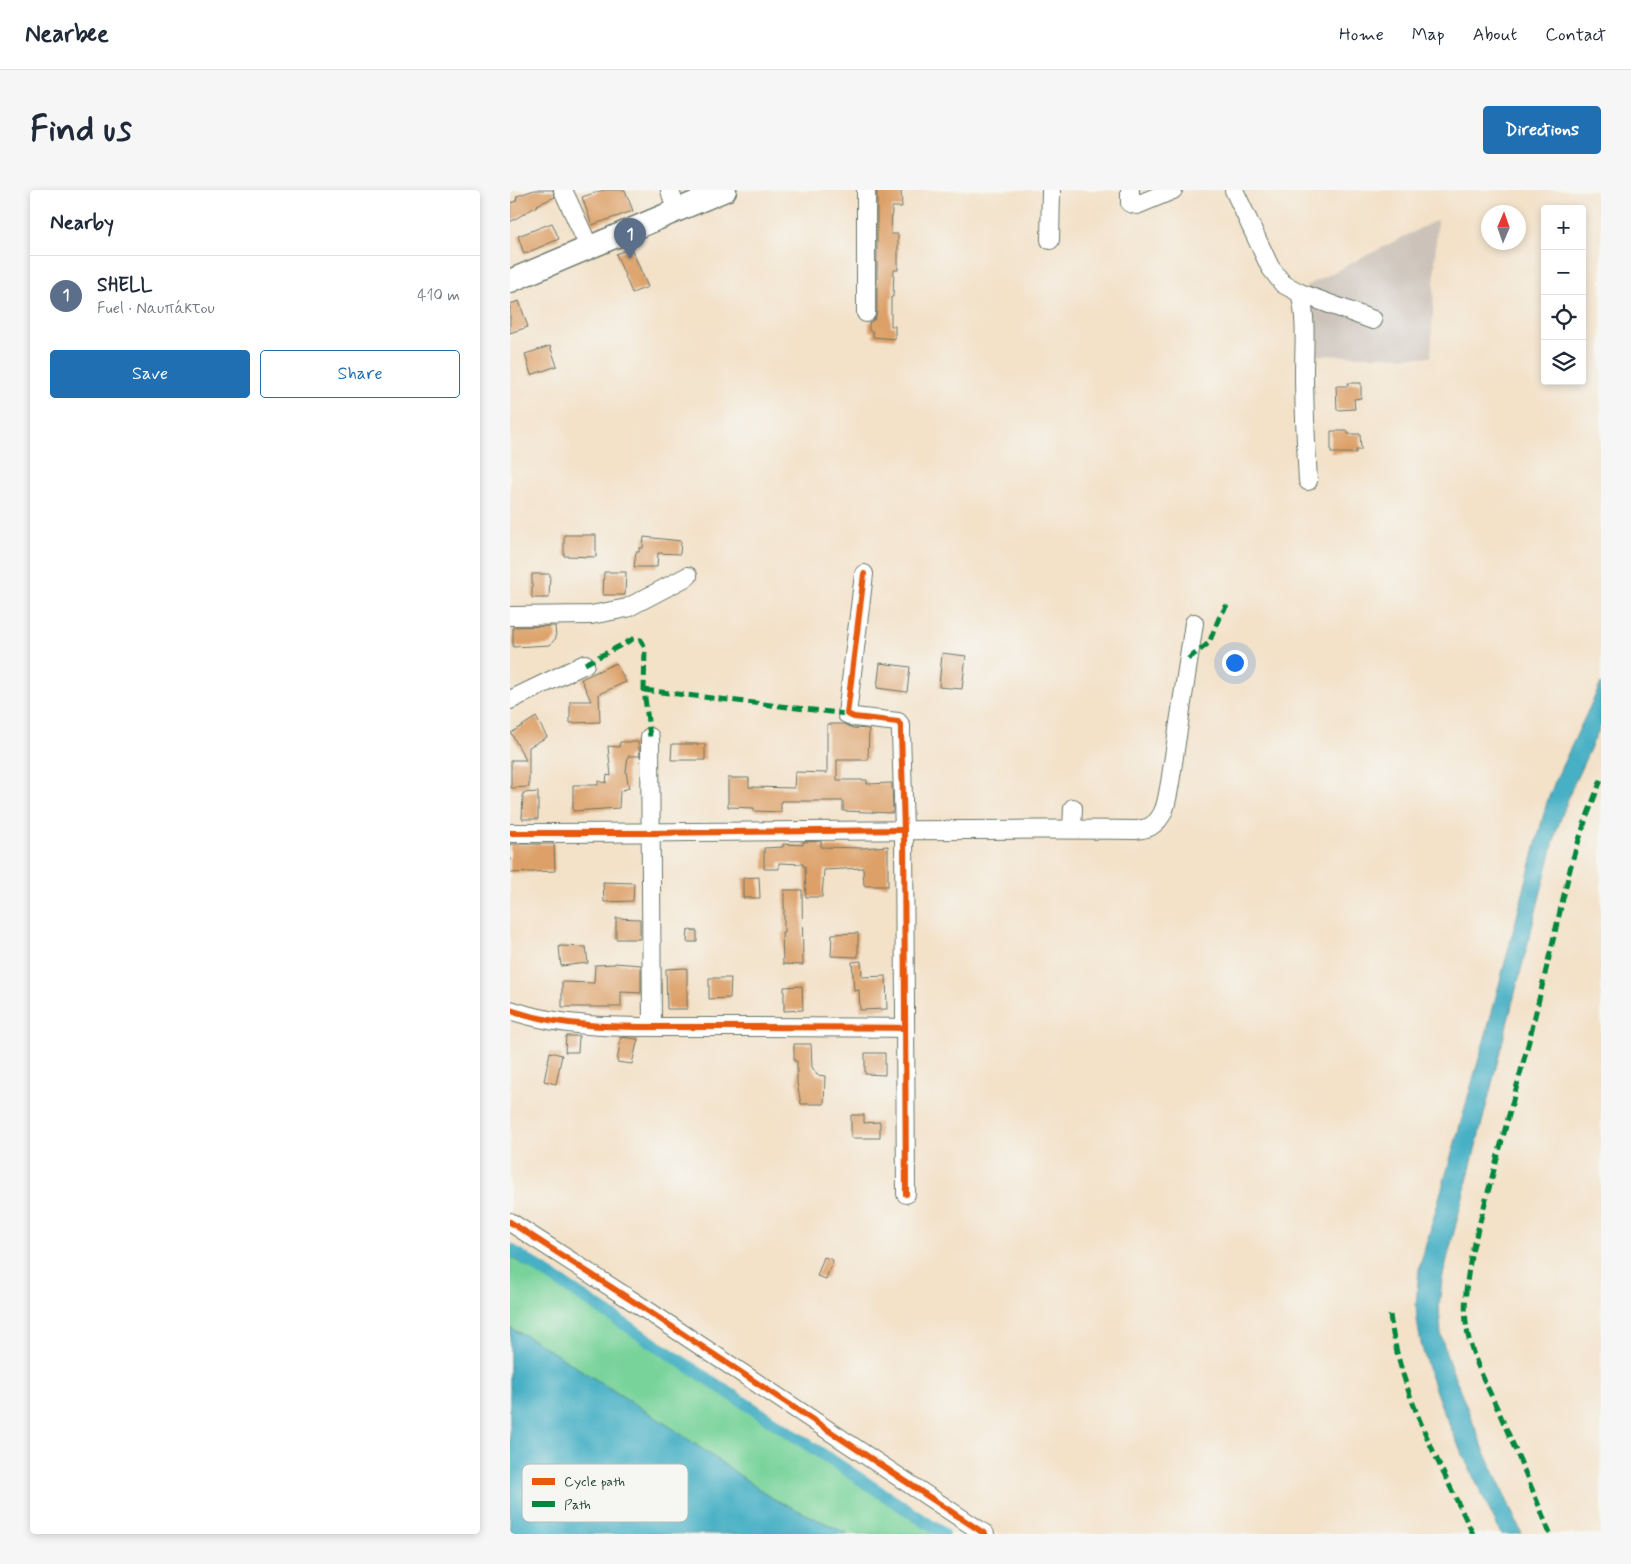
<!DOCTYPE html>
<meta charset="utf-8">
<style>
:root{--surface:#fff;--page:#f6f6f7;--text:#1f2937;--muted:#747a83;--line:#e0e1e3;--accent:#1f6fb2}
body{margin:0;font-family:Mynerve,sans-serif;background:var(--page);color:var(--text)}
.controls{position:absolute;right:15px;top:15px;display:grid;overflow:hidden;border-radius:5px;box-shadow:0 2px 8px #0003}
.controls button{width:45px;height:45px;display:grid;place-items:center;padding:0;border:0;border-bottom:1px solid var(--line);background:var(--surface);color:var(--text);font:25px sans-serif}
.compass{position:absolute;left:971px;top:15px;width:45px;height:45px;border-radius:50%;background:var(--surface);box-shadow:0 2px 8px #0003;rotate:2deg}
.you{position:absolute;left:724px;top:472px;width:18px;height:18px;margin:-12px;border:4px solid #fff;border-radius:50%;background:#1a73e8;box-shadow:0 0 0 8px #1a73e833}
.badge{display:grid;place-items:center;width:32px;height:32px;border-radius:50%;background:var(--accent);color:#fff;font-size:16px;font-weight:700}
.pin{position:absolute;translate:-50% -41px;filter:drop-shadow(0 1px 2px #0008)}
.pin::after{content:'';position:absolute;top:26px;width:18px;height:15px;background:inherit;clip-path:polygon(0 0,100% 0,50% 100%)}
.list{margin:0;padding:0;list-style:none}
h2{display:flex;justify-content:space-between;align-items:center;height:65px;margin:0;padding:0 20px;font-size:21px}
h2 small{font-size:16px;font-weight:400;color:var(--muted)}
.list li{display:grid;grid-template-columns:32px 1fr auto;gap:15px;align-items:center;box-sizing:border-box;height:80px;padding:0 20px;border-top:1px solid var(--line)}
.list b{display:block;font-size:19px;white-space:nowrap}
.list p{margin:0;font-size:16px;white-space:nowrap;color:var(--muted)}
.list em{font-size:16px;font-style:normal;color:var(--muted)}
.actions{display:flex;gap:10px;padding:15px 20px}
.actions a{flex:1;padding:11px 0;border:1px solid var(--accent);border-radius:5px;text-align:center;font-size:18px;color:var(--accent)}
.actions .main{background:var(--accent);color:#fff}
.icon{flex:none;width:28px;height:28px;fill:none;stroke:currentColor;stroke-width:2;stroke-linecap:round;stroke-linejoin:round}
.map{position:relative;flex:none;width:1091px;height:1344px;overflow:hidden;border-radius:5px}
header{display:flex;align-items:center;gap:30px;box-sizing:border-box;height:70px;padding:0 25px;background:var(--surface);border-bottom:1px solid var(--line)}
header strong{font-size:24px}
nav{display:flex;gap:28px;margin-inline-start:auto;font-size:18px}
.intro{display:flex;align-items:center;justify-content:space-between;box-sizing:border-box;height:120px;padding:0 30px}
h1{margin:0;font-size:35px}
.button{padding:12px 22px;border-radius:5px;background:var(--accent);color:#fff;font-size:18px;font-weight:700}
main{display:flex;gap:30px;padding:0 30px}
aside{flex:1;background:var(--surface);border-radius:5px;box-shadow:0 2px 8px #0003}
.map>svg:first-child{display:block}
</style>
<header>
<strong>Nearbee</strong>
<nav><a>Home</a><a>Map</a><a>About</a><a>Contact</a></nav>
</header>
<div class="intro"><h1>Find us</h1><a class="button">Directions</a></div>
<main>
<aside>
<h2>Nearby<small></small></h2>
<ul class="list">
<li><span class="badge" style="background:#5c6f8a">1</span><div><b>SHELL</b><p>Fuel · Ναυπάκτου</p></div><em>410 m</em></li>
</ul>
<div class="actions"><a class="main">Save</a><a>Share</a></div>
</aside>
<div class="map">
<svg width="1091" height="1344" viewBox="0 0 1091 1344">
<rect width="100%" height="100%" fill="#f6f6f2"/>
<filter id="ink" filterUnits="userSpaceOnUse"><feTurbulence type="fractalNoise" baseFrequency=".02" numOctaves="2"/><feDisplacementMap in="SourceGraphic" scale="10" xChannelSelector="R" yChannelSelector="G"/><feConvolveMatrix kernelMatrix="1 2 1 2 8 2 1 2 1" color-interpolation-filters="sRGB"/></filter>
<filter id="wash" filterUnits="userSpaceOnUse"><feTurbulence type="fractalNoise" baseFrequency=".0096" numOctaves="4" result="noise"/><feDisplacementMap in="SourceGraphic" scale="20" xChannelSelector="R" yChannelSelector="G"/><feGaussianBlur stdDeviation="1.12" result="paint"/><feColorMatrix in="noise" values="0 0 0 0 0 0 0 0 0 0 0 0 0 0 0 0 0 1.4 0 .05"/><feComposite in="paint" operator="in"/></filter>
<g filter="url(#wash)">
<rect width="100%" height="100%" fill="#f3e1c8"/>
<path fill="#ccc2b9" d="M 927,30 L 921,167 L 800,165 L 796,96 Z"/>
<path fill="#78d39a" stroke="#4c8867" d="M 0,1067 L 24,1081 L 424,1344 L 338,1344 L 262,1308 L 159,1236 L 22,1149 L 0,1138 Z"/>
<g fill="#47b0c5" stroke="#33767c">
<path d="M 1091,493 L 1091,535 L 1062,598 L 1047,639 L 932,1089 L 929,1118 L 931,1144 L 937,1167 L 971,1253 L 1012,1344 L 991,1344 C 970,1300 948,1257 930,1213 C 920,1185 910,1158 907,1128 C 905,1112 908,1095 909,1079 L 978,837 L 1037,612 L 1046,589 Z"/>
<path d="M 0,1138 L 22,1149 L 159,1236 L 262,1308 L 338,1344 L 0,1344 Z"/>
</g>
<g fill="none" stroke-linecap="round" stroke-linejoin="round">
<path stroke="#47b0c5" stroke-width="12" d="M 0,1059 L 434,1344"/>
</g>
<g id="blocks">
<g fill="#dda067">
<path d="M 24,0 L 43,0 L 45,7 L 27,15 L 27,16 L 0,32 L 0,13 L 6,11 L 7,6 Z"/>
<path d="M 94,0 L 115,0 L 123,21 L 82,35 L 72,7 Z"/>
<path d="M 367,0 L 391,0 L 392,17 L 382,17 L 381,44 L 388,44 L 388,80 L 384,80 L 383,107 L 381,107 L 381,136 L 385,136 L 385,149 L 363,147 L 363,142 L 359,141 L 359,133 L 365,129 L 367,123 Z"/>
<path d="M 42,33 L 49,49 L 14,64 L 8,46 Z"/>
<path d="M 121,58 L 138,97 L 122,103 L 106,64 Z"/>
<path d="M 9,111 L 18,137 L 0,143 L 0,114 Z"/>
<path d="M 40,156 L 47,176 L 21,185 L 15,164 Z"/>
<path d="M 838,193 L 851,193 L 851,208 L 844,209 L 845,219 L 827,220 L 826,196 L 838,196 Z"/>
<path d="M 821,241 L 838,241 L 838,244 L 850,244 L 851,260 L 846,260 L 846,263 L 821,263 Z"/>
<path d="M 54,345 L 86,345 L 86,367 L 54,366 Z"/>
<path d="M 134,347 L 171,351 L 170,364 L 148,363 L 147,377 L 124,377 L 126,362 L 129,362 L 129,358 L 133,358 Z"/>
<path d="M 94,382 L 116,382 L 115,405 L 93,405 Z"/>
<path d="M 22,384 L 40,384 L 39,408 L 22,408 Z"/>
<path d="M 45,436 L 46,448 L 40,455 L 3,457 L 3,437 Z"/>
<path d="M 432,463 L 456,466 L 452,499 L 429,497 Z"/>
<path d="M 106,473 L 116,492 L 89,504 L 90,532 L 60,533 L 60,511 L 81,511 L 71,489 Z"/>
<path d="M 370,473 L 400,477 L 397,502 L 367,498 Z"/>
<path d="M 26,527 L 37,547 L 19,557 L 19,597 L 1,598 L 1,570 L 16,570 L 1,543 Z"/>
<path d="M 317,534 L 334,534 L 343,538 L 359,539 L 358,570 L 327,570 L 327,590 L 357,590 L 357,594 L 382,593 L 383,623 L 333,621 L 333,611 L 271,611 L 271,622 L 244,621 L 244,618 L 218,617 L 218,588 L 239,588 L 239,597 L 284,598 L 285,582 L 317,583 Z"/>
<path d="M 110,552 L 128,552 L 130,566 L 118,566 L 116,582 L 119,598 L 110,601 L 109,618 L 63,621 L 63,595 L 88,595 L 88,591 L 96,593 L 97,585 L 101,586 L 98,556 L 109,557 Z"/>
<path d="M 162,554 L 195,554 L 195,570 L 161,570 Z"/>
<path d="M 28,602 L 28,629 L 12,629 L 13,603 Z"/>
<path d="M 311,651 L 311,657 L 352,658 L 378,656 L 378,696 L 354,696 L 353,678 L 314,680 L 312,707 L 296,707 L 295,676 L 293,676 L 293,674 L 269,673 L 269,679 L 254,679 L 254,658 L 273,657 L 273,654 L 293,655 L 293,652 Z"/>
<path d="M 0,654 L 44,654 L 45,681 L 0,683 Z"/>
<path d="M 249,687 L 250,708 L 233,708 L 233,688 Z"/>
<path d="M 93,692 L 124,693 L 123,711 L 94,712 Z"/>
<path d="M 274,700 L 292,700 L 293,775 L 273,774 L 272,742 L 274,742 Z"/>
<path d="M 106,728 L 130,729 L 130,749 L 106,749 Z"/>
<path d="M 178,740 L 187,741 L 187,752 L 177,752 Z"/>
<path d="M 348,743 L 348,767 L 321,766 L 322,744 Z"/>
<path d="M 49,756 L 76,757 L 78,773 L 51,776 Z"/>
<path d="M 351,771 L 352,787 L 376,786 L 377,819 L 350,820 L 349,800 L 344,801 L 342,772 Z"/>
<path d="M 105,773 L 131,775 L 131,803 L 111,802 L 111,817 L 52,817 L 52,792 L 84,793 L 85,775 L 105,774 Z"/>
<path d="M 177,778 L 177,819 L 157,819 L 156,779 Z"/>
<path d="M 199,788 L 221,788 L 220,808 L 199,809 Z"/>
<path d="M 292,796 L 293,820 L 274,821 L 274,797 Z"/>
<path d="M 56,846 L 69,846 L 68,862 L 55,862 Z"/>
<path d="M 111,847 L 128,849 L 122,874 L 107,872 Z"/>
<path d="M 284,854 L 301,854 L 302,877 L 307,885 L 315,886 L 314,914 L 291,914 L 287,893 L 287,871 L 284,871 Z"/>
<path d="M 40,862 L 52,865 L 46,894 L 34,891 Z"/>
<path d="M 355,863 L 375,863 L 375,885 L 355,884 Z"/>
<path d="M 341,925 L 354,925 L 354,933 L 370,932 L 370,948 L 341,948 Z"/>
<path d="M 314,1067 L 323,1070 L 316,1089 L 307,1086 Z"/>
</g>
</g>
</g>
<g filter="url(#ink)">
<use href="#blocks" fill-opacity="0" stroke="#697668" stroke-width="1"/>
<g fill="none" stroke-linecap="round" stroke-linejoin="round">
<defs>
<g id="minor">
<path d="M 53,0 L 79,57"/>
<path d="M 160,0 L 166,21"/>
<path d="M 620,0 L 620,13 L 627,15 L 663,0"/>
<path d="M 724,0 L 760,77 L 773,94 L 790,103 C 797,128 794,157 794,183 C 794,219 796,255 798,291"/>
<path d="M 540,50 L 541,0"/>
<path d="M 790,103 L 863,130"/>
<path d="M 356,123 L 356,0"/>
<path d="M 354,384 L 337,524 L 344,527 L 388,532 L 391,536 L 391,542 L 394,640 L 396,1004"/>
<path d="M 0,426 L 81,425 L 117,418 L 178,386"/>
<path d="M 0,510 L 75,474"/>
<path d="M 140,547 L 142,837"/>
<path d="M 562,639 L 563,618"/>
<path d="M 0,643 C 209,643 417,638 626,640 C 631,639 637,639 641,636 C 656,627 657,608 660,593 L 684,433"/>
<path d="M 0,820 C 59,840 124,837 185,837 C 255,837 325,837 395,838"/>
<path d="M 0,1032 L 135,1119 L 475,1344"/>
</g>
<path id="major" d="M 0,91 L 215,0"/>
</defs>
<use href="#minor" stroke="#697668" stroke-width="20"/>
<use href="#major" stroke="#697668" stroke-width="25"/>
<use href="#minor" stroke="#fff" stroke-width="18"/>
<use href="#major" stroke="#fff" stroke-width="22"/>
<g stroke="#00873e" stroke-width="5" stroke-dasharray="10 5" stroke-linecap="butt">
<path d="M 678,469 L 699,453 L 709,428 L 717,415"/>
<path d="M 75,474 L 123,449 L 131,450 L 135,458 L 134,500 L 140,547"/>
<path d="M 134,500 L 337,524"/>
<path d="M 880,1125 C 890,1204 930,1274 963,1344"/>
<path d="M 1040,1344 C 1024,1302 1006,1261 988,1220 C 977,1196 964,1171 958,1145 C 952,1117 957,1089 962,1061 L 1019,851 L 1062,671 L 1076,629 L 1091,590"/>
</g>
<defs>
<g id="cycleway">
<path d="M 354,384 L 337,524 L 344,527 L 388,532 L 391,536 L 391,542 L 394,640 L 396,1004"/>
<path d="M 0,643 L 141,643 L 394,640"/>
<path d="M 0,820 C 59,840 124,837 185,837 C 255,837 325,837 395,838"/>
<path d="M 0,1032 L 135,1119 L 475,1344"/>
</g>
</defs>
<use href="#cycleway" stroke="#f6f6f2" stroke-width="9"/>
<use href="#cycleway" stroke="#e8590c" stroke-width="6"/>
</g>
</g>
<rect x="12" y="1274" width="166" height="58" rx="8" fill="#f6f6f2" stroke="#b6beb9" stroke-width="1"/>
<rect x="22" y="1288" width="23" height="7" fill="#e8590c"/>
<rect x="22" y="1311" width="23" height="6" fill="#00873e"/>
<g font-size="14" fill="#1f3d34">
<text x="54" y="1296">Cycle path</text>
<text x="54" y="1319">Path</text>
</g>
</svg>
<div class="controls">
<button>+</button>
<button>−</button>
<button><svg class="icon" aria-label="locate" viewBox="0 0 24 24"><circle cx="12" cy="12" r="6"/><path d="M12 2v4M12 18v4M2 12h4M18 12h4"/></svg></button>
<button><svg class="icon" aria-label="layers" viewBox="0 0 24 24"><path d="M12 4l9 5-9 5-9-5zM3 14l9 5 9-5"/></svg></button>
</div>
<svg class="compass" viewBox="-18 -18 36 36"><path d="M0-13l5 13h-10z" fill="#e53935"/><path d="M0 13l5-13h-10z" fill="#747a83"/></svg>
<div class="you"></div>
<div class="pin badge" style="left:120px;top:69px;background:#5c6f8a">1</div>
</div>
</main>
